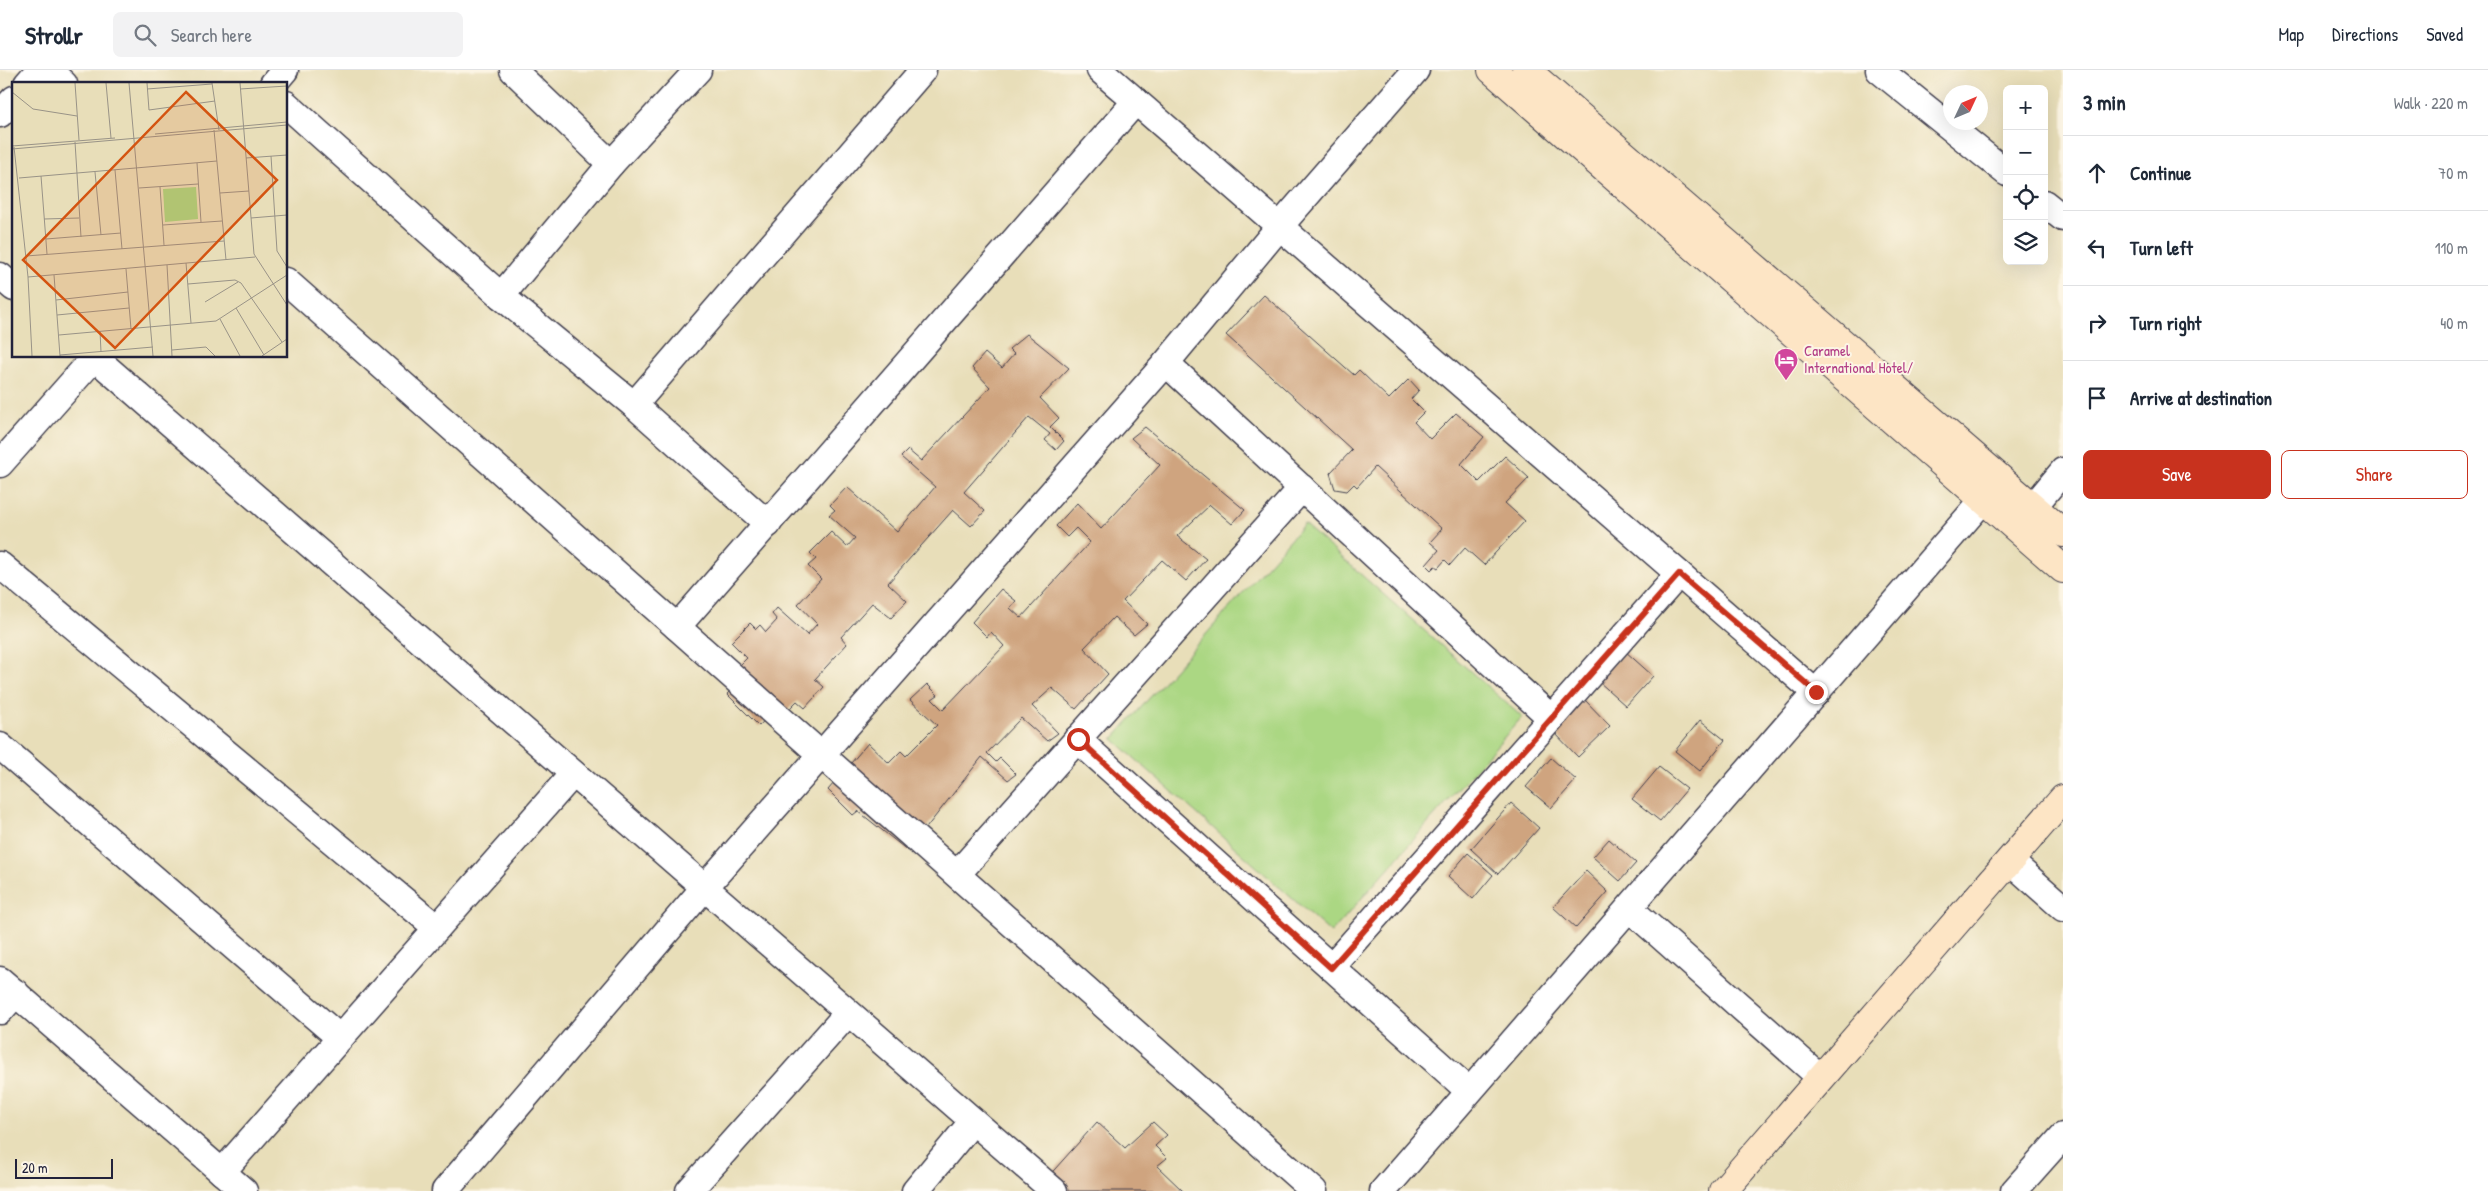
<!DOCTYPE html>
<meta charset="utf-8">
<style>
:root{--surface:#fff;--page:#f2f2f3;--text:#1f2937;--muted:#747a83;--line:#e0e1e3;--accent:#c8321e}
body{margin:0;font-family:"Patrick Hand",sans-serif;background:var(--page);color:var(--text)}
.controls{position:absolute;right:15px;top:15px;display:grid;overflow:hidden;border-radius:8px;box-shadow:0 5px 20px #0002}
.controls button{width:45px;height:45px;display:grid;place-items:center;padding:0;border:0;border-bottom:1px solid var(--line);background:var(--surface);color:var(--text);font:25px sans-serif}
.compass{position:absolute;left:1943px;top:15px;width:45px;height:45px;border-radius:50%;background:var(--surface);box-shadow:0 5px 20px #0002;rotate:46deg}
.scale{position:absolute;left:15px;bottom:12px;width:98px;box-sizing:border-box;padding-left:5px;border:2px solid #22223b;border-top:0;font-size:14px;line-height:18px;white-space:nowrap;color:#22223b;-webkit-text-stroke:4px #fcf5e5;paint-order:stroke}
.stop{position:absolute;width:15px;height:15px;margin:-11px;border:4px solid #c8321e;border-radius:50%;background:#fff}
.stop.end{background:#c8321e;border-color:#fff;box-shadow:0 1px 5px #0008}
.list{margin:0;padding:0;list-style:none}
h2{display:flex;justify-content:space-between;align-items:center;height:65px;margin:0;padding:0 20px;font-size:21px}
h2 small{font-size:16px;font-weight:400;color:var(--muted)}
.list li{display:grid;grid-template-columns:32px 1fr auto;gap:15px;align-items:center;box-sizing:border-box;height:75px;padding:0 20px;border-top:1px solid var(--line)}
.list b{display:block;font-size:19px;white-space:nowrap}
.list em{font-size:16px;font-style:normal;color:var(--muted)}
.actions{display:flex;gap:10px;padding:15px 20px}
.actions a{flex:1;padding:11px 0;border:1px solid var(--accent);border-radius:8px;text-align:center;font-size:18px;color:var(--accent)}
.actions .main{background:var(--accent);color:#fff}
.icon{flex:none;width:28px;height:28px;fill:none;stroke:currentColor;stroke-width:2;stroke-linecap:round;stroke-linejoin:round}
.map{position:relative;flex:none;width:2063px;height:1121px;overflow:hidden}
header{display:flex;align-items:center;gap:30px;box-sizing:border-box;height:70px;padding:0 25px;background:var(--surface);border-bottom:1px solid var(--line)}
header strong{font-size:24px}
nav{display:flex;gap:28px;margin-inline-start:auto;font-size:18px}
.search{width:350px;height:45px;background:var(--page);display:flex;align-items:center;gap:12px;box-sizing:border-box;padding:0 18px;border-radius:8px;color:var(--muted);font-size:19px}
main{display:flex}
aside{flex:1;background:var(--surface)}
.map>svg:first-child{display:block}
</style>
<header>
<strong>Strollr</strong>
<div class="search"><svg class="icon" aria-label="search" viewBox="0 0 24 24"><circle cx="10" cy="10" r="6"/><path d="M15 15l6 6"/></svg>Search here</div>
<nav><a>Map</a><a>Directions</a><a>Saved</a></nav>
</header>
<main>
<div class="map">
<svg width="2063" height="1121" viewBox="0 0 2063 1121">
<rect width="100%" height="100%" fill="#fcf5e5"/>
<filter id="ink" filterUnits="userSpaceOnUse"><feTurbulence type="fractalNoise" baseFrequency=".02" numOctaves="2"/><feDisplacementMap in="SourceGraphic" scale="10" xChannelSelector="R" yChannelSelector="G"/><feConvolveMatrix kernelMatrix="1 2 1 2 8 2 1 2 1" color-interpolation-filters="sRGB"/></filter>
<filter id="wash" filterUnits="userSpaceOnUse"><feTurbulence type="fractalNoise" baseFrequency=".0096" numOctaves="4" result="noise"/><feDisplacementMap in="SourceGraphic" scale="20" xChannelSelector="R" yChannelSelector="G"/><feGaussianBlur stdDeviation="1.12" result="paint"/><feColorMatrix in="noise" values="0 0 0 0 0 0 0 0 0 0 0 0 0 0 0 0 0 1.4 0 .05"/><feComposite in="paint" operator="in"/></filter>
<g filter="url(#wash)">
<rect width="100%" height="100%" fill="#e8deb9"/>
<path fill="#abd783" stroke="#667c5f" d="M 1304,454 L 1522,647 L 1331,863 L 1113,669 Z"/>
<g id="blocks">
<g fill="#cfa47f">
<path d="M 1264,225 L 1354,305 L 1359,300 L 1389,329 L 1409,309 L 1419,320 L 1411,329 L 1424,342 L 1414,352 L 1430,369 L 1456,343 L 1484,367 L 1461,394 L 1479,412 L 1505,386 L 1529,408 L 1505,433 L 1525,451 L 1484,495 L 1465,478 L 1450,495 L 1445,490 L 1438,498 L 1435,496 L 1431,500 L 1426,495 L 1439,480 L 1430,472 L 1442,459 L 1375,397 L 1357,417 L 1354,414 L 1347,421 L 1335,419 L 1330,403 L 1352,380 L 1226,265 Z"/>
<path d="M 1027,264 L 1069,298 L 1040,328 L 1059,348 L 1050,357 L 1064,371 L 1056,380 L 1045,370 L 1050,364 L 1029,347 L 964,422 L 985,441 L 971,456 L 953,440 L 888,513 L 907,531 L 891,548 L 872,533 L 841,567 L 847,574 L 815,609 L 824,617 L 805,638 L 797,631 L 779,649 L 772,642 L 759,656 L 727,624 L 738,613 L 730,605 L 747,588 L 731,572 L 750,553 L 756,559 L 760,555 L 766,562 L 777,550 L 772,544 L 777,538 L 807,565 L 817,554 L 798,534 L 821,509 L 808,496 L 816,489 L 810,483 L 831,462 L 847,477 L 855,468 L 829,445 L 835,440 L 830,435 L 847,417 L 897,462 L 935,417 L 901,387 L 908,380 L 921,391 L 990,317 L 972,298 L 985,283 L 1002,298 L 1014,284 L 1009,279 Z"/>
<path d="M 1145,357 L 1245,440 L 1232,454 L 1210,435 L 1177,466 L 1206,489 L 1186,511 L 1162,490 L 1123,531 L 1147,554 L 1134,565 L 1114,547 L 1084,578 L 1108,604 L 1076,639 L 1052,618 L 1032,636 L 1058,663 L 1047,671 L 1021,648 L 987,683 L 996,692 L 1000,688 L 1016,704 L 1008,710 L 982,687 L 908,781 L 858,741 L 853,745 L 828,720 L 868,673 L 889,693 L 901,681 L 906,686 L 937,655 L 910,630 L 927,614 L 938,625 L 932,629 L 943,640 L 1004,576 L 991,562 L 987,567 L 972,552 L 1001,519 L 1016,531 L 1010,538 L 1021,548 L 1090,472 L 1076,458 L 1067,467 L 1056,456 L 1077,433 L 1101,459 L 1160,395 L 1131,368 Z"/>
<path d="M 1625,581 L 1653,606 L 1626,636 L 1598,611 Z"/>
<path d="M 1584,629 L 1610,656 L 1578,687 L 1552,660 Z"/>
<path d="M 1700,650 L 1725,670 L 1700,701 L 1675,681 Z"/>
<path d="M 1551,688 L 1576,710 L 1551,738 L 1526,717 Z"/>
<path d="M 1659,697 L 1687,719 L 1660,751 L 1632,729 Z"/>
<path d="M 1511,733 L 1539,758 L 1498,804 L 1471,779 Z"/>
<path d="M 1609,769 L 1636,793 L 1620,811 L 1593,787 Z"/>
<path d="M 1468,783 L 1493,805 L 1473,829 L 1448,806 Z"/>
<path d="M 1586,801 L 1608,822 L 1576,858 L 1553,837 Z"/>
<path d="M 1097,1052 L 1125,1078 L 1153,1052 L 1167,1065 L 1155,1076 L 1167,1088 L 1157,1096 L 1183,1121 L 1041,1121 L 1038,1118 Z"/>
</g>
</g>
</g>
<g filter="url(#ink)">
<use href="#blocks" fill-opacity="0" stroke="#403e4e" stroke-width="1"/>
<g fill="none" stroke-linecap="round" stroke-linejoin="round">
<defs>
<g id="street">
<path d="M 49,0 L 64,14"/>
<path d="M 513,0 L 611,94"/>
<path d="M 1100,0 L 1816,623"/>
<path d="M 1879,0 L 2007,103"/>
<path d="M 27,14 L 39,0"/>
<path d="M 273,14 L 285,0"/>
<path d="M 286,34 L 501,226 L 634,335 L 768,454"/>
<path d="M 0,44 L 14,29"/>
<path d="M 2044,133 L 2063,148"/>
<path d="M 0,206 L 14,218"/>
<path d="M 286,211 L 1314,1121"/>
<path d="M 501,226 L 611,94 L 698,0"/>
<path d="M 93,286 L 1054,1121"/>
<path d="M 1166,293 L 1551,648"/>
<path d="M 634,335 L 923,0"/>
<path d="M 0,394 L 94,288"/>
<path d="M 2019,454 L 2063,401"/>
<path d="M 0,495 L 437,858"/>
<path d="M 677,557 L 1136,31"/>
<path d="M 1077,669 L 1468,1020"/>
<path d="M 0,676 L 340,968"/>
<path d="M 2010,791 L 2063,838"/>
<path d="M 958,803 L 1302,418"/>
<path d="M 1629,838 L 1821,1008"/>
<path d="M 1331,897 L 1679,504"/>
<path d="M 0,910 L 244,1121"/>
<path d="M 0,941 L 16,923"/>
<path d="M 222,1102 L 573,704"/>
<path d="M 445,1121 L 704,818 L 1166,293 L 1280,156 L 1416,0"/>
<path d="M 689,1121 L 848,943"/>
<path d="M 915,1121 L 973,1051"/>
<path d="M 1383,1121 L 1997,414"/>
<path d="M 2014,1121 L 2063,1066"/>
</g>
<g id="secondary">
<path d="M 1492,0 L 2063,499"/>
<path d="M 1526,0 L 2063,463"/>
<path d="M 1723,1121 L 2063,729"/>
</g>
</defs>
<use href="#street" stroke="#403e4e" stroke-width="29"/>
<use href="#secondary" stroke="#403e4e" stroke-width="30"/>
<use href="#street" stroke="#fff" stroke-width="26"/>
<use href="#secondary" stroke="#fde5c5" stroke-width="28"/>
</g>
</g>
<g fill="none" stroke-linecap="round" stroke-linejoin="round" filter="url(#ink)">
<path stroke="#c8321e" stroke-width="6" d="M 1078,669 L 1331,898 L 1679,504 L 1816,622"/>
</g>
<defs>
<symbol id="hotel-pin" viewBox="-11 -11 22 30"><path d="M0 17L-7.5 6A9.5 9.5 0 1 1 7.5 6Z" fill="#d1479c" stroke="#fcf5e5"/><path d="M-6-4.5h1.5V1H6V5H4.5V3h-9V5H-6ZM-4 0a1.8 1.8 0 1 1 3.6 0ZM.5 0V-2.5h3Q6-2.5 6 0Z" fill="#fff"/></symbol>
</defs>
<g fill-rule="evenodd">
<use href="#hotel-pin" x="1772" y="276" width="28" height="38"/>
</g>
<g text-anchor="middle" stroke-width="4" stroke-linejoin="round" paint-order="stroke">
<g font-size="15" fill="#b23c85" stroke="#fcf5e5" text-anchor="start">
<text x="1804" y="286">Caramel<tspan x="1804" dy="17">International Hotel/</tspan></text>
</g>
</g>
<g transform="translate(12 12)">
<rect width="275" height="275" fill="#e8deb9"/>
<path d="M 184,105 L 186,137 L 153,140 L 151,107 Z" fill="#abd783"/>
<path fill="none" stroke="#999387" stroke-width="1" d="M 63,1 L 67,58M 94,1 L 99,56M 117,1 L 141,274M 135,1 L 137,28 L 203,19M 200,1 L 207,48M 228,1 L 242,172 L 275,223M 135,7 L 200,2M 228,7 L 275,4M 0,10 L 21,27 L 65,34M 202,48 L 214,178M 143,52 L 275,40M 63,60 L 69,155M 0,64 L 103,56M 2,65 L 16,195 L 20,274M 0,67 L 275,43M 259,74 L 265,169 L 275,185M 234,76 L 275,73M 185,81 L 189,140M 103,88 L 110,167M 83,90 L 89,153M 29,94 L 35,172M 7,96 L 205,79M 148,105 L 152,163M 127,106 L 186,102M 208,111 L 237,109M 239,136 L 275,133M 32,137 L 67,136M 151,143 L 210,139M 34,157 L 109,151M 14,174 L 212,159M 174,181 L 179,241M 155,183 L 160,274M 114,187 L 119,247M 42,193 L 48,274M 16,195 L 243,175M 176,202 L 223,198 L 229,201 L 270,260M 44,218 L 116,210M 193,220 L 226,200M 224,226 L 252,273M 45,233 L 117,226M 208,237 L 228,274M 88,249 L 89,270M 47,253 L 204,239 L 275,193M 160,268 L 194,265 L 203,274M 48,273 L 141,265M 250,274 L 275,257"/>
<path fill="#d45411" fill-opacity="0.15" stroke="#d45411" stroke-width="2.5" d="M 174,10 L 265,98 L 103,266 L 11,178 Z"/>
<rect width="275" height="275" fill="none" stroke="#22223b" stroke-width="2.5"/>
</g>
</svg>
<div class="controls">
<button>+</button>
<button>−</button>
<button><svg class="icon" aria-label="locate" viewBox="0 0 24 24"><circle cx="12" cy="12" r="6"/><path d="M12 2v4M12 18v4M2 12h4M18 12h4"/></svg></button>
<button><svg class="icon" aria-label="layers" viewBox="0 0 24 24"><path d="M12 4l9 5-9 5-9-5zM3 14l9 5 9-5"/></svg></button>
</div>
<svg class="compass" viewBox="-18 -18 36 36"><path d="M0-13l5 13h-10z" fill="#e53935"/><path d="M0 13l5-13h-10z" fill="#747a83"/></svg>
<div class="scale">20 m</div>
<div class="stop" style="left:1078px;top:669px"></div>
<div class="stop end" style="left:1816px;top:622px"></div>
</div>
<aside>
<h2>3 min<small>Walk · 220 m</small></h2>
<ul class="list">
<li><svg class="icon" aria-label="ahead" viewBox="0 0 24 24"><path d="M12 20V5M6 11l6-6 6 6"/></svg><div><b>Continue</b></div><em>70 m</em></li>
<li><svg class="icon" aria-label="left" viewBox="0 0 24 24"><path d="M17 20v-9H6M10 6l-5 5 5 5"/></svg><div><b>Turn left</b></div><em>110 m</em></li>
<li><svg class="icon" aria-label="right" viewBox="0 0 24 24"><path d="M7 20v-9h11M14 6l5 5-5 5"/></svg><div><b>Turn right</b></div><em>40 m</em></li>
<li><svg class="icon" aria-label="arrive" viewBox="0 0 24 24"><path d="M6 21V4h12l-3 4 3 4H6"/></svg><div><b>Arrive at destination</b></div></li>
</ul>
<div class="actions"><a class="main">Save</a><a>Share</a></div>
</aside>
</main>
